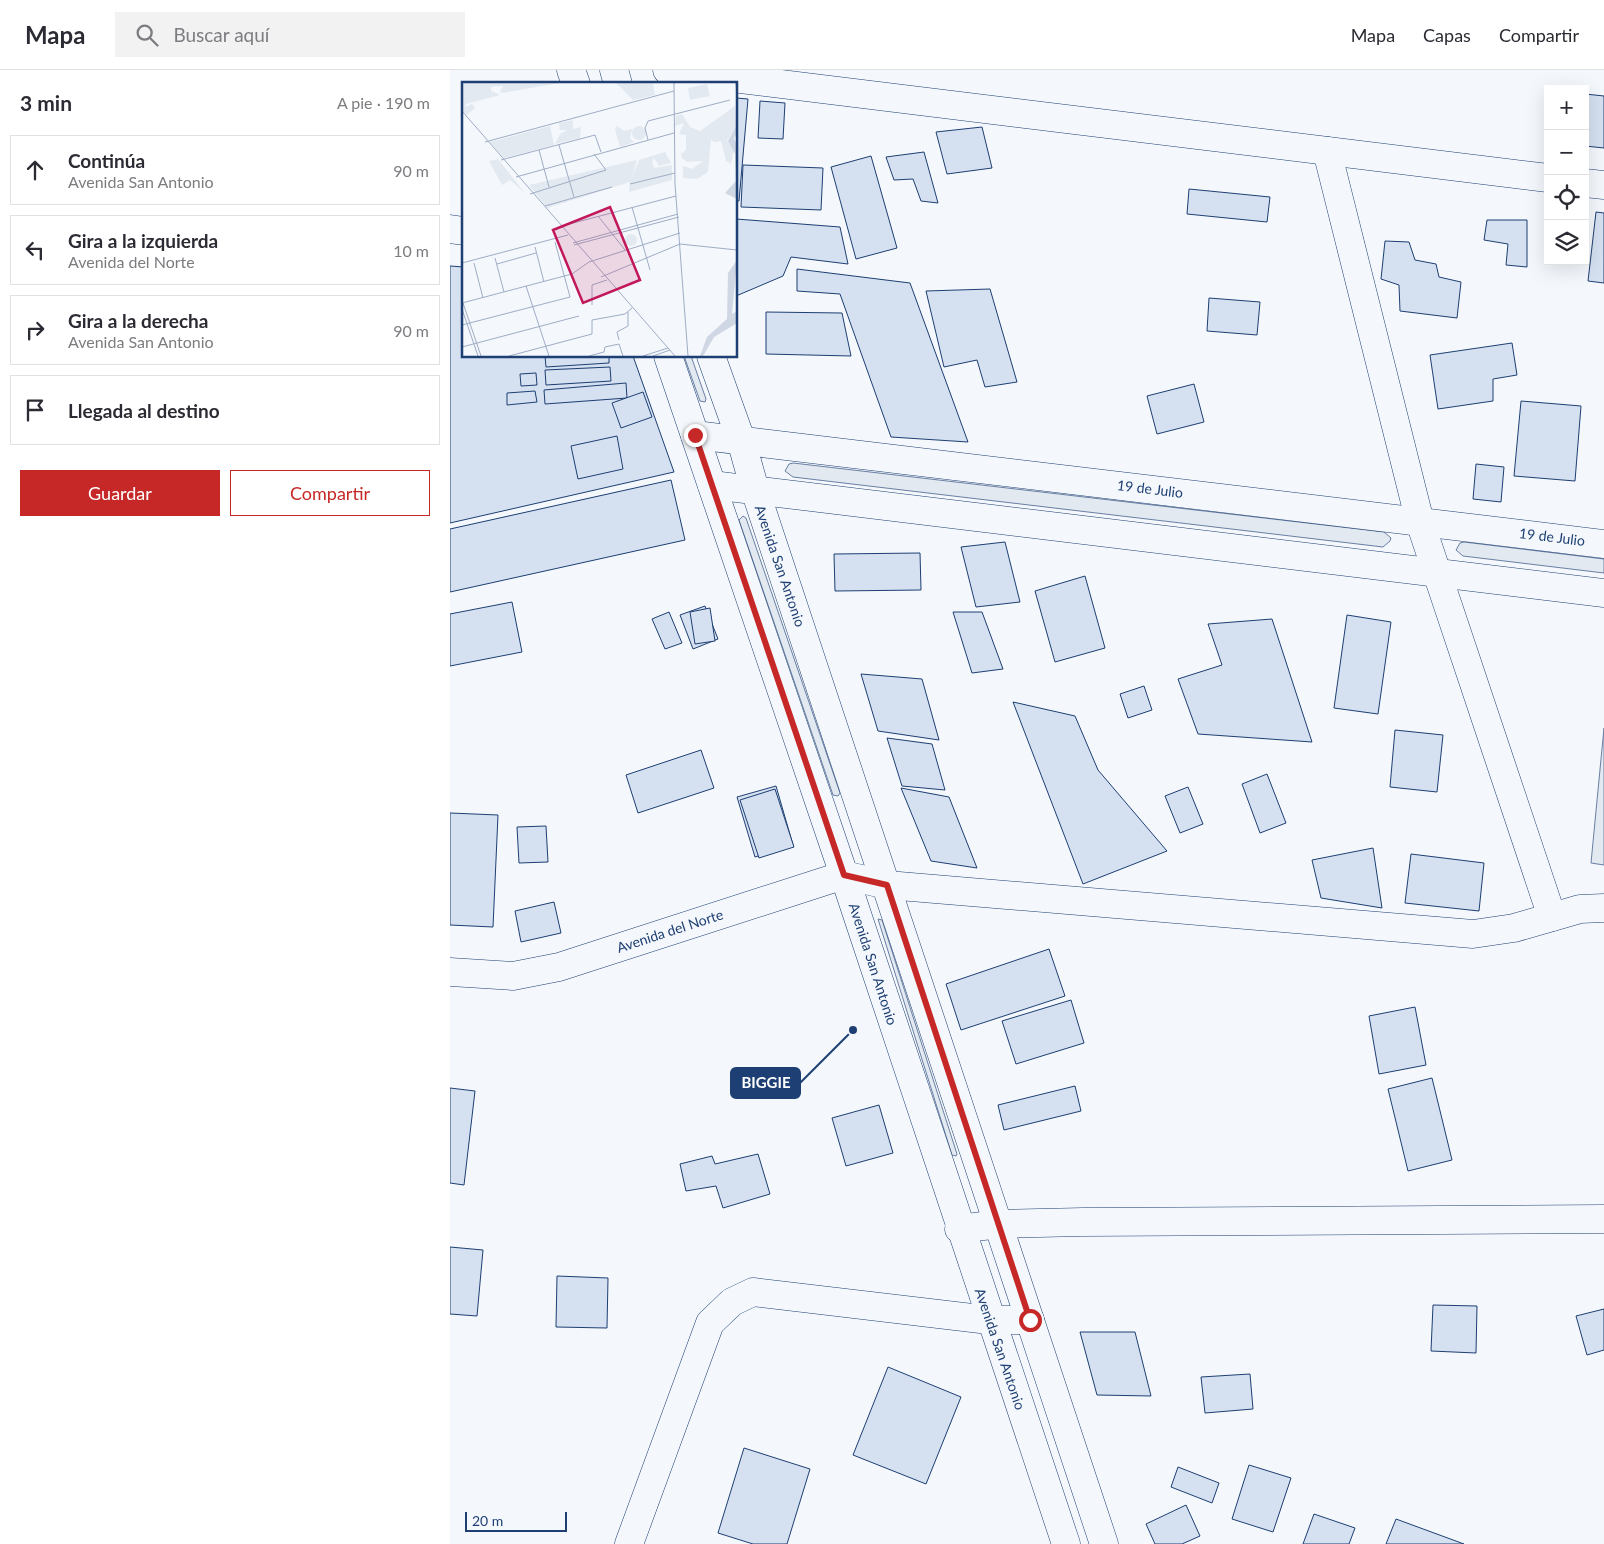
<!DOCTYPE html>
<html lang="es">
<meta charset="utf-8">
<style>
:root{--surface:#fff;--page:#f2f2f3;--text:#2b2b33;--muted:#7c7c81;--line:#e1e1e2;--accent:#c62828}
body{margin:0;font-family:Lato,sans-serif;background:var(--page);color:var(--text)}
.controls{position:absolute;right:15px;top:15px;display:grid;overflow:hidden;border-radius:0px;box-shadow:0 5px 20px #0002}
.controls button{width:45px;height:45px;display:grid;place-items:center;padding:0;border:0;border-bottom:1px solid var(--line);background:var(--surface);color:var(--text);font:25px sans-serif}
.scale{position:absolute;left:15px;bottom:12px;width:102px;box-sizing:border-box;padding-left:5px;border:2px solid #1d3f73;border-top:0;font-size:14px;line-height:18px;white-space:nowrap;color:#1d3f73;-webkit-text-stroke:4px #f4f7fb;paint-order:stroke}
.stop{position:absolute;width:15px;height:15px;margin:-11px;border:4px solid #c62828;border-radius:50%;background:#fff}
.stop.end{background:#c62828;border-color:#fff;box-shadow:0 1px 5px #0008}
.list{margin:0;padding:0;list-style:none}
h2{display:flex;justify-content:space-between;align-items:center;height:65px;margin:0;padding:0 20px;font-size:21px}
h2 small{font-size:16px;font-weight:400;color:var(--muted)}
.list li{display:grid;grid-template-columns:32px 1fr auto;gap:15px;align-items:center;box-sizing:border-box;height:70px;margin:0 10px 10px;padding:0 10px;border:1px solid var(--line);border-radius:0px}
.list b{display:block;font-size:19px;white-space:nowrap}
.list p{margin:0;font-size:16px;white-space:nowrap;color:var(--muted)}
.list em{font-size:16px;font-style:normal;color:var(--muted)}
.actions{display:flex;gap:10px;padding:15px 20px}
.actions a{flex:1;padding:11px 0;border:1px solid var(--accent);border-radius:0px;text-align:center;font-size:18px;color:var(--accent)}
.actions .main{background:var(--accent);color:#fff}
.icon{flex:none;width:28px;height:28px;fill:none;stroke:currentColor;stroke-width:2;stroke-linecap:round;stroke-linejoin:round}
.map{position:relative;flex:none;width:1154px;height:1474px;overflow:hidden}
header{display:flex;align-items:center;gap:30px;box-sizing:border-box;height:70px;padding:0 25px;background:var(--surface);border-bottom:1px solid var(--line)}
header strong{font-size:24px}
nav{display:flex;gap:28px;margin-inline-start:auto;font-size:18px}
.search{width:350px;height:45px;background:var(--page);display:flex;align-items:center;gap:12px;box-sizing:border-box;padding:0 18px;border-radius:0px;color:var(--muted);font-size:19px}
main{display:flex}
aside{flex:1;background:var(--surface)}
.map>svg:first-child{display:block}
</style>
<header>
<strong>Mapa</strong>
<div class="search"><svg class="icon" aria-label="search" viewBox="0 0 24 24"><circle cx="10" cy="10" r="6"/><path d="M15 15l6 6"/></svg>Buscar aquí</div>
<nav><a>Mapa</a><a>Capas</a><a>Compartir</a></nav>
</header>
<main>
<aside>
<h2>3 min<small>A pie · 190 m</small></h2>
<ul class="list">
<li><svg class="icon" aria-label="ahead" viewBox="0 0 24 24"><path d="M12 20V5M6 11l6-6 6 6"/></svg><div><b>Continúa</b><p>Avenida San Antonio</p></div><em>90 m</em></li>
<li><svg class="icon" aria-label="left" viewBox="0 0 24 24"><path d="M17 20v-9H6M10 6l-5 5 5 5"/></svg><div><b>Gira a la izquierda</b><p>Avenida del Norte</p></div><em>10 m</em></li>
<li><svg class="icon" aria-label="right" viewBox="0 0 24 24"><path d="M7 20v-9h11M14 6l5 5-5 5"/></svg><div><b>Gira a la derecha</b><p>Avenida San Antonio</p></div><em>90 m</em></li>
<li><svg class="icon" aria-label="arrive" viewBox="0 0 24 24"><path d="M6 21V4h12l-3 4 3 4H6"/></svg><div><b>Llegada al destino</b></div></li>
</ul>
<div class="actions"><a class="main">Guardar</a><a>Compartir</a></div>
</aside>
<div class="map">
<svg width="1154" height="1474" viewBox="0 0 1154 1474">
<rect width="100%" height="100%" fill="#f4f7fb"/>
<g fill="#e3e9f0" stroke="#687fa3">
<path d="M 234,286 L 241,286 L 256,329 L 255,332 L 250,331 Z"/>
<path d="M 343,393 L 934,462 L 941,468 L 940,471 L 933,477 L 343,407 L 335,401 L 339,394 Z"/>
<path d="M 293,446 L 296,448 L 390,723 L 388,726 L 383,725 L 289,450 Z"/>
<path d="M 1014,472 L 1154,489 L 1154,503 L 1013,486 L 1006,480 L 1010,473 Z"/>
<path d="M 1154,658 L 1154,795 L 1141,793 Z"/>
<path d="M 428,849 L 432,850 L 507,1084 L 506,1086 L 502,1085 Z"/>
</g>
<g fill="#d5e0f0" stroke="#1d3f73">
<path d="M 1135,24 L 1154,26 L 1154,78 L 1135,76 Z"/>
<path d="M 286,28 L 298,29 L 289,131 L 286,131 Z"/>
<path d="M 310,31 L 335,33 L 333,69 L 308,68 Z"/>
<path d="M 532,57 L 542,98 L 497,104 L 486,62 Z"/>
<path d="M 474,82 L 488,133 L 471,131 L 463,109 L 444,110 L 436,87 Z"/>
<path d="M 421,86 L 447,178 L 406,189 L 381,97 Z"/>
<path d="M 293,95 L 373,98 L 371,140 L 291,137 Z"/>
<path d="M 739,119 L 820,127 L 817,152 L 737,144 Z"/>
<path d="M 1146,142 L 1154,143 L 1154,213 L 1138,211 Z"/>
<path d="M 286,149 L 390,157 L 398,194 L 341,187 L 333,206 L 286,226 Z"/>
<path d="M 1037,150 L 1077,150 L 1077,197 L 1056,195 L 1058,174 L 1034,170 Z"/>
<path d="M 935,171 L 959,172 L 965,190 L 986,194 L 989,207 L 1011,212 L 1007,248 L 950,241 L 949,215 L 931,209 Z"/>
<path d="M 0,196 L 14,197 L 14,286 L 183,286 L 224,402 L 0,453 Z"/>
<path d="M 347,199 L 460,213 L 518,372 L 441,367 L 390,224 L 347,221 Z"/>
<path d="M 540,219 L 567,312 L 535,317 L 527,290 L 494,297 L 476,221 Z"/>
<path d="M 759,228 L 810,232 L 807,265 L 757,261 Z"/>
<path d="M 316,242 L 392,243 L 401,286 L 316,284 Z"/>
<path d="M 1062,273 L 1067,305 L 1043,309 L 1043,331 L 988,339 L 980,285 Z"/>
<path d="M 95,286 L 159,286 L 159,293 L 96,297 Z"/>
<path d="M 160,297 L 161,311 L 96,315 L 95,300 Z"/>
<path d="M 86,303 L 87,315 L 71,316 L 70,304 Z"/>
<path d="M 176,313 L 177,328 L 95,334 L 94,320 Z"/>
<path d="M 744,314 L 754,352 L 707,364 L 697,326 Z"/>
<path d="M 85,321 L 87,332 L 57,335 L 57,323 Z"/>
<path d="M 193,322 L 202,347 L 171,358 L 162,333 Z"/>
<path d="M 1071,331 L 1131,336 L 1125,411 L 1064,406 Z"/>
<path d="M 167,366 L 173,399 L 128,409 L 121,376 Z"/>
<path d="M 1026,394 L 1054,397 L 1051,432 L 1023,429 Z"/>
<path d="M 221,410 L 235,470 L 0,522 L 0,459 Z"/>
<path d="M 555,472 L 570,532 L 526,537 L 511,477 Z"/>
<path d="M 470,483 L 471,520 L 385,521 L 384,484 Z"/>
<path d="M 635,506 L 655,578 L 605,592 L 585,521 Z"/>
<path d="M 62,532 L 72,582 L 0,596 L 0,544 Z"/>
<path d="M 255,536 L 268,569 L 243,579 L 230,545 Z"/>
<path d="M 260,538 L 265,571 L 245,574 L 240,542 Z"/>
<path d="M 219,542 L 232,573 L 215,579 L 202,549 Z"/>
<path d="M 503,542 L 532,542 L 553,599 L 522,603 Z"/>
<path d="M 897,545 L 941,552 L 928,644 L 884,638 Z"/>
<path d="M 822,549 L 862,672 L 748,664 L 728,609 L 772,595 L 758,554 Z"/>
<path d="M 411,604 L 472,609 L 489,670 L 428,661 Z"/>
<path d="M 694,616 L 702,640 L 678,648 L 670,624 Z"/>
<path d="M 563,632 L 625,646 L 648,700 L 717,781 L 633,814 Z"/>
<path d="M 945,660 L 993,665 L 987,722 L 940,717 Z"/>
<path d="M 437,668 L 482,674 L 495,720 L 452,716 Z"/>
<path d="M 251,680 L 264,718 L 188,743 L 176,705 Z"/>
<path d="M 817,704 L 836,753 L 810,763 L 792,714 Z"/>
<path d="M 326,716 L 343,775 L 305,787 L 287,727 Z"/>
<path d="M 738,717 L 753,754 L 730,763 L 715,726 Z"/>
<path d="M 451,718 L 499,727 L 527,798 L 481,791 Z"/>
<path d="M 325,719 L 344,777 L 309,788 L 290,730 Z"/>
<path d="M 0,743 L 48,745 L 43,857 L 0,855 Z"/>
<path d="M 96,756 L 98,792 L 69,793 L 67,757 Z"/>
<path d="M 923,778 L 932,838 L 871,828 L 862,790 Z"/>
<path d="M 961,784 L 1034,793 L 1029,841 L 955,833 Z"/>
<path d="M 104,832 L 111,863 L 71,872 L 65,841 Z"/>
<path d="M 599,879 L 615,926 L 511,960 L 496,914 Z"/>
<path d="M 621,930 L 634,973 L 566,994 L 552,951 Z"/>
<path d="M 965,937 L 976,995 L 929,1004 L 919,946 Z"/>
<path d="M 982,1008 L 1002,1090 L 958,1101 L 938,1019 Z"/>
<path d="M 625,1016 L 631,1041 L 554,1060 L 548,1035 Z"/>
<path d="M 0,1018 L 25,1021 L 14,1115 L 0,1113 Z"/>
<path d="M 429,1035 L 443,1083 L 396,1096 L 382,1048 Z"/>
<path d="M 308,1084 L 320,1124 L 273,1138 L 266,1116 L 236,1121 L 230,1094 L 262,1086 L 265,1094 Z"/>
<path d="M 0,1177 L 33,1180 L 27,1246 L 0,1244 Z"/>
<path d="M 107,1206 L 158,1208 L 157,1258 L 106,1257 Z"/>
<path d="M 983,1235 L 1027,1236 L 1026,1283 L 981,1281 Z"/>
<path d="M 1154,1239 L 1154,1280 L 1137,1285 L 1126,1246 Z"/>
<path d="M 630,1262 L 685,1262 L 701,1326 L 647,1325 Z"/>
<path d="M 438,1297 L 511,1327 L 476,1414 L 403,1385 Z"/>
<path d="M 800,1304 L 803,1339 L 755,1343 L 751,1307 Z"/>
<path d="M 294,1378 L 360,1399 L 337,1474 L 303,1474 L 268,1463 Z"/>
<path d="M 799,1395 L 841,1408 L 823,1462 L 782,1449 Z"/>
<path d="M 728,1397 L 769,1413 L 762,1433 L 721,1417 Z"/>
<path d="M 736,1435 L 750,1466 L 732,1474 L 705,1474 L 696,1454 Z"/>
<path d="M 864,1444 L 905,1458 L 899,1474 L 853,1474 Z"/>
<path d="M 946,1449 L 1014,1474 L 936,1474 Z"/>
</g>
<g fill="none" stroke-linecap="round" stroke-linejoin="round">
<defs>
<g id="street">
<path d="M 217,0 L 1098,108"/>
<path d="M 877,81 L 970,452 L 1102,847"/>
<path d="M 1135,113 L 1154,115"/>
<path d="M 0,159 L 14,161"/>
<path d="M 245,365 L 1154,474"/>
<path d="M 262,415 L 1154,523"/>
<path d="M 437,815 L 1023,864 L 1064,858 L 1130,839 L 1154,838"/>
<path d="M 509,1159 L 549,1154 L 633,1152 L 1154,1149"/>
<path d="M 179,1474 L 260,1253 L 282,1232 L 303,1222 L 539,1250 L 580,1250"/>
</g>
<path id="secondary" d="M 0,902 L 63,906 L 109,897 L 394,805 L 437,815"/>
<g id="primary">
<path d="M 121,0 L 126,14"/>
<path d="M 164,0 L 168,14"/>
<path d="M 218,286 L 394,805 L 616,1474"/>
<path d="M 261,286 L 291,370 L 305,420 L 654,1474"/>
</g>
</defs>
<use href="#street" stroke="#1d3f73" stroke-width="29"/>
<use href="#secondary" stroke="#1d3f73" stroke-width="29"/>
<use href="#primary" stroke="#1d3f73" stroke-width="29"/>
<use href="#street" stroke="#f4f7fb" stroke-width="28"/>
<use href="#secondary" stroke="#f4f7fb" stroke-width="28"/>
<use href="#primary" stroke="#f4f7fb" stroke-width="28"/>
</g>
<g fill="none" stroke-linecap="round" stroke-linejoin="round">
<path stroke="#c62828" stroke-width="6" d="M 245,365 L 394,805 L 437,815 L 580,1250"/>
</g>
<g text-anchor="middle" stroke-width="4" stroke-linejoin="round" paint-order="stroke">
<g font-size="14" fill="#1d3f73" stroke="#f4f7fb">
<text transform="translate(700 419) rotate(7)" y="5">19 de Julio</text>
<text transform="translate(1102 467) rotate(7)" y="5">19 de Julio</text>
<text transform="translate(330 496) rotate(71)" y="5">Avenida San Antonio</text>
<text transform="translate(220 861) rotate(-18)" y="5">Avenida del Norte</text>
<text transform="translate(423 894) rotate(72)" y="5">Avenida San Antonio</text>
<text transform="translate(550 1279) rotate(71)" y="5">Avenida San Antonio</text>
</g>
</g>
<g transform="translate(12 12)">
<rect width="275" height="275" fill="#f4f7fb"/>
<path d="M 0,1 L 97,1 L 41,11 L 38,10 L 41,4 L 29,5 L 29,9 L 38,13 L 4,22 L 4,25 L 10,22 L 13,26 L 5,33 L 0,29 ZM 154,1 L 191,1 L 193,13 L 171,18 ZM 245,2 L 248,14 L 228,18 L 226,6 ZM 273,24 L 275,42 L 265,59 L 272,67 L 269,82 L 264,79 L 259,59 L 252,60 L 249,57 L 246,90 L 235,97 L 221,96 L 221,84 L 230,87 L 241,79 L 225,80 L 220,76 L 219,72 L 224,68 L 224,53 L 217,52 L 222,41 L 213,44 L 214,34 L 220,32 L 228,45 L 238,49 ZM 111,38 L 111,47 L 119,45 L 118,56 L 93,62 L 98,52 L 105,48 L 98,48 L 97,41 ZM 88,44 L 92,63 L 42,76 L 28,60 ZM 155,44 L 162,49 L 170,47 L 168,56 L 172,60 L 158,65 L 153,48 ZM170 51a7 7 0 1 1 14 0a7 7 0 1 1-14 0ZM 203,70 L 209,81 L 197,84 L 192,76 L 190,79 L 192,86 L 210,83 L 210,98 L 167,110 L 168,100 L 85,126 L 67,103 L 175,78 L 169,98 L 177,78 ZM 36,77 L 62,110 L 48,98 L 40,103 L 27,79 ZM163 158a6 6 0 1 1 12 0a6 6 0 1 1-12 0Z" fill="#e3e9f0"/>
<path d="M 275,42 L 275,52 L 272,56 L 275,64 L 275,117 L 263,111 L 274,99 L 273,72 L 266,59 ZM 275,178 L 270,232 L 275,229 L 275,241 L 252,255 L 241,274 L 238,274 L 245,255 L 265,237 L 266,191 Z" fill="#cfd7e4"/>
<path fill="none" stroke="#9eadc5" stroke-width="1" d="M 212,1 L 213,102 L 226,274M 274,1 L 275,16M 0,29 L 213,274M 186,58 L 183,46 L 186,39 L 268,18M 23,60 L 212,9M 97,63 L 112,115M 77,68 L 87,105M 39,78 L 133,53 L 139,70M 54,95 L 212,51M 168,102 L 213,91M 68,112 L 144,88 L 132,72M 83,124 L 150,105M 170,125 L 188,188M 136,134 L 163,168M 100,144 L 214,114M 111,161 L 216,132M 112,163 L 217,135M 73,165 L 82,200M 33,176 L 42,210M 0,181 L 106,153M 12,181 L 21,216M 35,182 L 74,171M 139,195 L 218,162 L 275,168M 64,204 L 87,274M 0,221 L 110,192 L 127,180 L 218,151M 1,221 L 19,274M 130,223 L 130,203 L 145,198M 0,227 L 16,274M 0,243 L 108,215 L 93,160M 157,258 L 155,250 L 166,244 L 166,230M 0,265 L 117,234M 142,270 L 143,265 L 157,262 L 161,274M 47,274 L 130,252 L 130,238 L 163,232 L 170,226M 127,274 L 142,270M 181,274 L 206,266M 191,274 L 208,268"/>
<path fill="#c2185b" fill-opacity="0.15" stroke="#c2185b" stroke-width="2.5" d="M 148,125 L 178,198 L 121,221 L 91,148 Z"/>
<rect width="275" height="275" fill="none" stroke="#1d3f73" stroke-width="2.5"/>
</g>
<path fill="none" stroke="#1d3f73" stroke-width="2" d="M403 960L350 1013"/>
<circle fill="#1d3f73" stroke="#f4f7fb" stroke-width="2" cx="403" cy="960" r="5"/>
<rect fill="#1d3f73" stroke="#1d3f73" stroke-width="2" x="281" y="998" width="69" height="30" rx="5"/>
<g font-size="15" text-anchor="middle" font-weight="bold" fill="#fff">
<text x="316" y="1018">BIGGIE</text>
</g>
</svg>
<div class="controls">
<button>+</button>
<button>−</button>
<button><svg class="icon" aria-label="locate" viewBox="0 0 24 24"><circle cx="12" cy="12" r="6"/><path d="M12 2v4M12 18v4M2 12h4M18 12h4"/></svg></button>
<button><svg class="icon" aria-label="layers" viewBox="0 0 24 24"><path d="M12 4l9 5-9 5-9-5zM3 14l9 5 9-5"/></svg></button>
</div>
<div class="scale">20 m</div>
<div class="stop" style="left:580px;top:1250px"></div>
<div class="stop end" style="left:245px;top:365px"></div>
</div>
</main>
